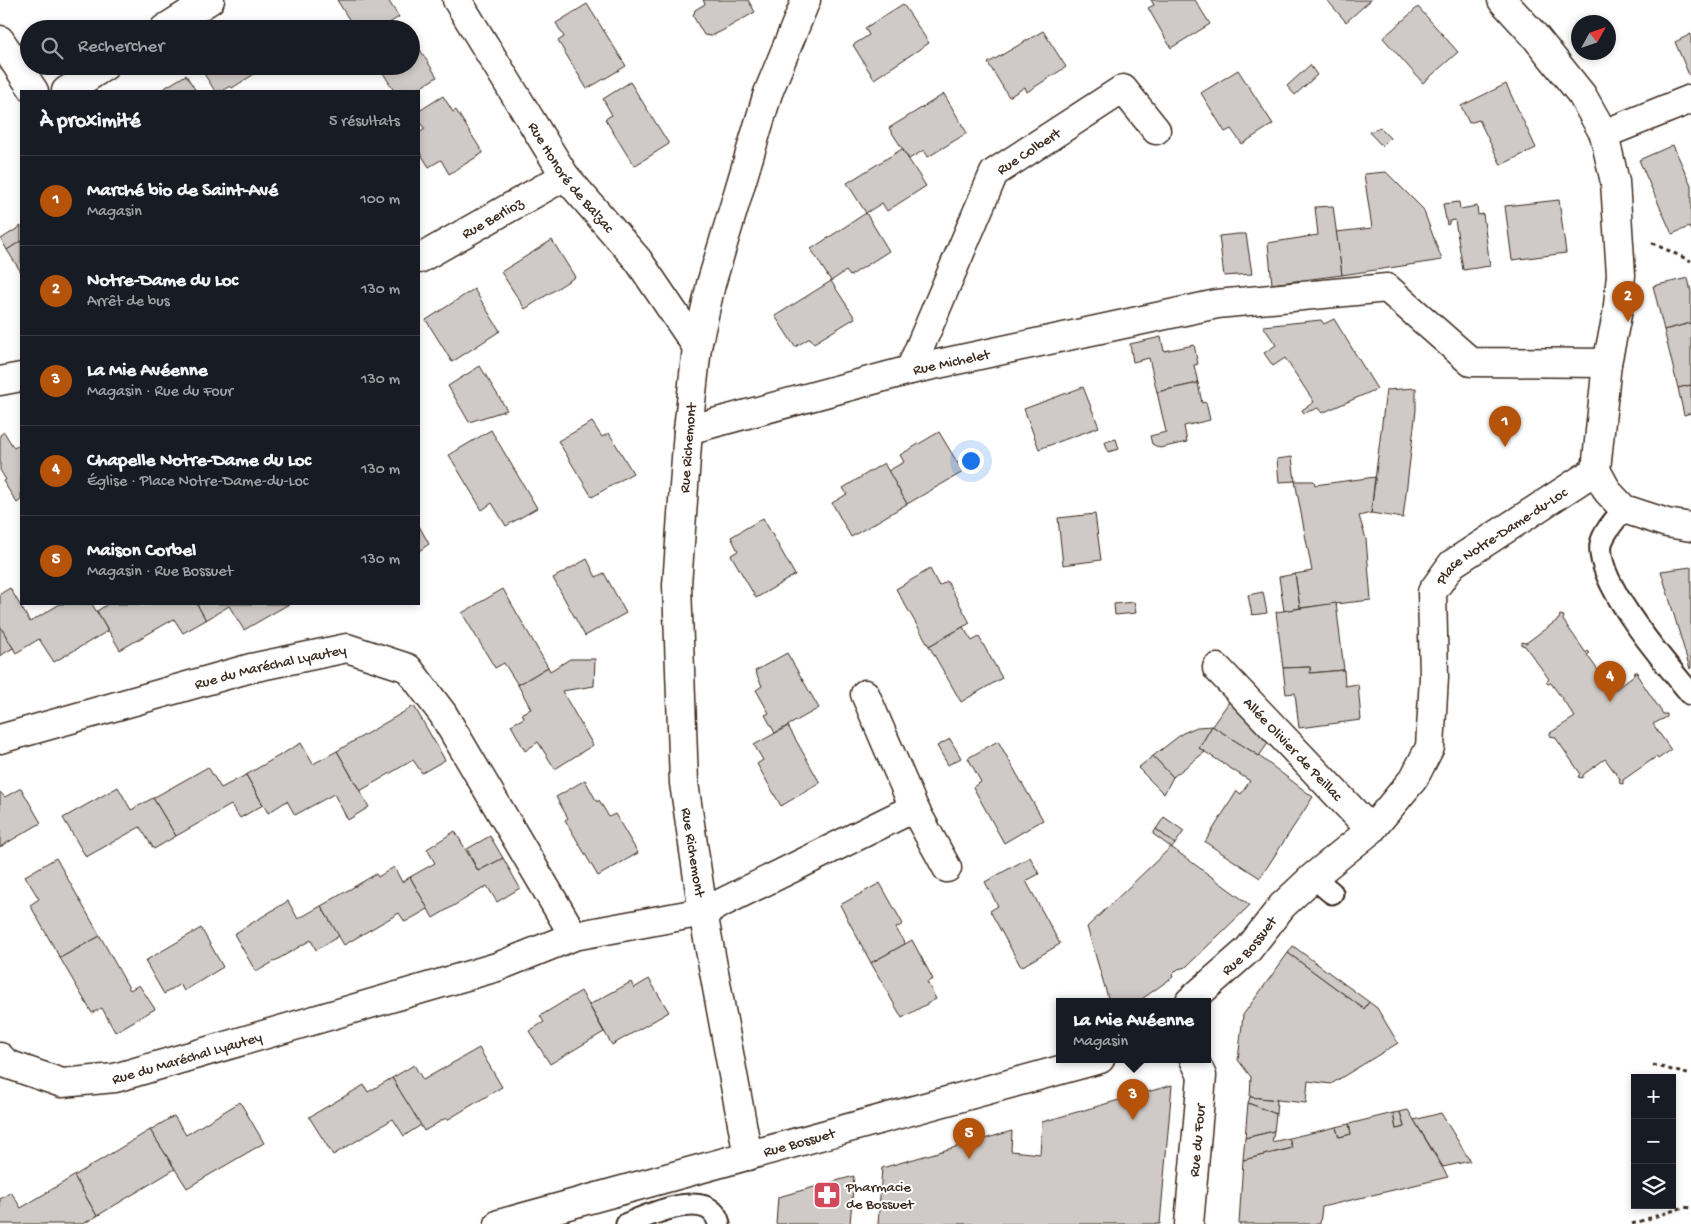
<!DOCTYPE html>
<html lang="fr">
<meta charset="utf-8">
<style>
:root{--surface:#171b24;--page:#20242c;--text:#f1f3f6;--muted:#9ea1a6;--line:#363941;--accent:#b45309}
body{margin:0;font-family:"Gochi Hand",sans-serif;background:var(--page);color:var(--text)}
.controls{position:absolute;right:15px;bottom:15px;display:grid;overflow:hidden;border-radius:0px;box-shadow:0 2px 8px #0003}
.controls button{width:45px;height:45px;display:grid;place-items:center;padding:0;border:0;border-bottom:1px solid var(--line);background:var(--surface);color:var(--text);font:25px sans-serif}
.compass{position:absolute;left:1571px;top:15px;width:45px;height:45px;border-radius:50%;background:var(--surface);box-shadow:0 2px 8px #0003;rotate:50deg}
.you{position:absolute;left:970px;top:460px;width:18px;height:18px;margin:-12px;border:4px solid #fff;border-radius:50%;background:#1a73e8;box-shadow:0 0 0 8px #1a73e833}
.badge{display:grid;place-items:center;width:32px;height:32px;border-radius:50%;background:var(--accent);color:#fff;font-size:16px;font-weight:700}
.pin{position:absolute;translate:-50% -41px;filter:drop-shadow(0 1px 2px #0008)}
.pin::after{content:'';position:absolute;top:26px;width:18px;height:15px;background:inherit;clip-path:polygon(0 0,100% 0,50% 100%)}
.popup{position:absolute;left:1056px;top:998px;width:155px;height:65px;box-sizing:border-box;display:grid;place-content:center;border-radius:0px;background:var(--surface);filter:drop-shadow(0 1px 4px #0005);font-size:16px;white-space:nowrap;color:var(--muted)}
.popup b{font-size:19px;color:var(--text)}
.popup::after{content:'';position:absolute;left:50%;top:100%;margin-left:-10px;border:10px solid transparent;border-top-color:var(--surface)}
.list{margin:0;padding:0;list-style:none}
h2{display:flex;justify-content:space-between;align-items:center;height:65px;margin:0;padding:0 20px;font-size:21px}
h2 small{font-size:16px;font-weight:400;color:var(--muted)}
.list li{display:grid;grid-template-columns:32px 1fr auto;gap:15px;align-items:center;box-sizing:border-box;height:90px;padding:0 20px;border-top:1px solid var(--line)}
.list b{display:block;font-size:19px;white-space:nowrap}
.list p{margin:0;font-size:16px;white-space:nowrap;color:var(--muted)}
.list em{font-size:16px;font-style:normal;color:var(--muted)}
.icon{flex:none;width:28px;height:28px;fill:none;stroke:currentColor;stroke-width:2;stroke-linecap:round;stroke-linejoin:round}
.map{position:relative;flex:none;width:1691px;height:1224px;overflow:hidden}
.search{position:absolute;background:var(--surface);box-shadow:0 2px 8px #0003;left:20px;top:20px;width:400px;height:55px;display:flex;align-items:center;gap:12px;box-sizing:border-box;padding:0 18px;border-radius:28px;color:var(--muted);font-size:19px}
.panel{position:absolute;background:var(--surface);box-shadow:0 2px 8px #0003;left:20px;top:90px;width:400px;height:515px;border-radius:0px}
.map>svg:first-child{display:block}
</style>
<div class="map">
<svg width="1691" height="1224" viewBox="0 0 1691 1224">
<rect width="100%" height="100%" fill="#fff"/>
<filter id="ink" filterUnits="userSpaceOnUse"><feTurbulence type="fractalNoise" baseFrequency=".02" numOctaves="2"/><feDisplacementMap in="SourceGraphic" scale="10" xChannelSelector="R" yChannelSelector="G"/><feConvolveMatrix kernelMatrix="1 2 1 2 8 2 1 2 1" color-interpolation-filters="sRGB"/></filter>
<g filter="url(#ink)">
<g fill="#cfcac7" stroke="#3b2a1e">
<path d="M 337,0 L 388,0 L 399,17 L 380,29 L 355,29 Z"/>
<path d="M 703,0 L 748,0 L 755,12 L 722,31 L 711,36 L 704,35 L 693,16 L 695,10 L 705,4 Z"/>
<path d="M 1151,0 L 1195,0 L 1210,24 L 1171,48 L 1148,8 L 1154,5 Z"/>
<path d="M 1327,0 L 1371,0 L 1346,22 Z"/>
<path d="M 587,4 L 626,66 L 587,89 L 558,41 L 564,37 L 556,23 Z"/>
<path d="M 903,4 L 929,43 L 874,79 L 853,45 L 869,35 L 865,28 Z"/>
<path d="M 1418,7 L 1458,52 L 1423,83 L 1383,38 Z"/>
<path d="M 1043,31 L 1066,67 L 1027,92 L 1025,87 L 1009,97 L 988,63 Z"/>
<path d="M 1691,34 L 1691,75 L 1689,75 L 1675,42 Z"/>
<path d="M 411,35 L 437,77 L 415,91 L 394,91 L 379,66 L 411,66 Z"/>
<path d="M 1310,65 L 1317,75 L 1295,95 L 1287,86 Z"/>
<path d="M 205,66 L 267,66 L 232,88 L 230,86 L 222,91 L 215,91 L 201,69 Z"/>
<path d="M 1238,70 L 1273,124 L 1242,144 L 1231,129 L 1225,132 L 1201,93 Z"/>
<path d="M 186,75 L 196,91 L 159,91 L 161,90 Z"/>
<path d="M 630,82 L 669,144 L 634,166 L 605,119 L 612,115 L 603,99 Z"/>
<path d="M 1506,84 L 1536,148 L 1501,165 L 1479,120 L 1469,123 L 1461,106 Z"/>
<path d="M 944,94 L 967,133 L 928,157 L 924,150 L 909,159 L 889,128 Z"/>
<path d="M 443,96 L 453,112 L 456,110 L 483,153 L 449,174 L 441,160 L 429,167 L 419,151 L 419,133 L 425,129 L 421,124 L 419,125 L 419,111 Z"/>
<path d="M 1380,128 L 1390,138 L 1382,146 L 1369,132 Z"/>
<path d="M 1673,145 L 1691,185 L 1691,231 L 1689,227 L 1672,234 L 1639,160 Z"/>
<path d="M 902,149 L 926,186 L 887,211 L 882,203 L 866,213 L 847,183 Z"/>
<path d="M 1386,172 L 1423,209 L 1442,260 L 1342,275 L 1336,232 L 1372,228 L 1364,174 Z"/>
<path d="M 1559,200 L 1566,253 L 1512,260 L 1505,206 Z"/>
<path d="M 1459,202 L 1460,209 L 1477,206 L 1478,215 L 1483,214 L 1490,266 L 1463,270 L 1455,220 L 1449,221 L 1449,224 L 1447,225 L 1443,204 Z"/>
<path d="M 1333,206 L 1342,275 L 1272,284 L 1268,243 L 1318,235 L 1315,207 Z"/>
<path d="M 866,213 L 889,251 L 850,276 L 846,271 L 831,281 L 811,249 Z"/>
<path d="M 21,226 L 21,241 L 7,250 L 1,239 Z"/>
<path d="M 1238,234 L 1246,234 L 1252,274 L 1224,276 L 1219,236 Z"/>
<path d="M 552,240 L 575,277 L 525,309 L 501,272 Z"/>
<path d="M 21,241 L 21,272 L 7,250 Z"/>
<path d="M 1688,278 L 1691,292 L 1691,323 L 1664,330 L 1653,286 Z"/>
<path d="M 831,281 L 855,318 L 814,343 L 810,338 L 795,347 L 775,316 Z"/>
<path d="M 474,289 L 500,331 L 452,362 L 426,320 Z"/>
<path d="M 1334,319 L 1377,389 L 1322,413 L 1318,408 L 1304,413 L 1302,410 L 1314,402 L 1285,358 L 1273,366 L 1264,353 L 1276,345 L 1263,326 L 1321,320 L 1324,324 Z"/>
<path d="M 1691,323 L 1691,385 L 1678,388 L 1664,330 Z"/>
<path d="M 1161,337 L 1164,351 L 1194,345 L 1198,364 L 1194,365 L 1198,383 L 1157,392 L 1149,358 L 1133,362 L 1130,344 Z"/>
<path d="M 480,366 L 507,410 L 469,422 L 448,386 Z"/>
<path d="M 1198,383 L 1202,403 L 1206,402 L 1210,420 L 1184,426 L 1187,442 L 1160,448 L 1152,444 L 1150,436 L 1166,432 L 1157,392 Z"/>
<path d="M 1691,385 L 1691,413 L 1684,415 L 1678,388 Z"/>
<path d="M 1083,387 L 1099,427 L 1039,449 L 1024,409 Z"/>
<path d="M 1416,388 L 1416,410 L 1403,518 L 1371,513 L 1386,390 Z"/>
<path d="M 592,422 L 602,437 L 609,433 L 633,473 L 592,497 L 558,441 Z"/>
<path d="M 491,430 L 537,508 L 506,526 L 492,503 L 482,510 L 449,455 Z"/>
<path d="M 4,432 L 14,448 L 21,444 L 21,500 L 17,503 L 3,481 L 6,480 L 0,470 L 0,435 Z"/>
<path d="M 939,432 L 963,472 L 907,504 L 888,471 L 904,462 L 900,455 Z"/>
<path d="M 1116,439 L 1119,449 L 1108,452 L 1105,442 Z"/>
<path d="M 1292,457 L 1295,481 L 1279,482 L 1277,459 Z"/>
<path d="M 884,463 L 907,504 L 851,537 L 832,503 L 847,494 L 843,488 Z"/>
<path d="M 1375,477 L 1371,513 L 1359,516 L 1366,539 L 1371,600 L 1300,608 L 1295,574 L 1312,571 L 1295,481 L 1314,481 L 1315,485 Z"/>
<path d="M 1095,514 L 1101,560 L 1063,565 L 1058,518 Z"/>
<path d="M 763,518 L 795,575 L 756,598 L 731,555 L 738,551 L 731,537 Z"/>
<path d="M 419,526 L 429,544 L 419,551 Z"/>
<path d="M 587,559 L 596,577 L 604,573 L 626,613 L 585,636 L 553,578 Z"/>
<path d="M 1691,567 L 1691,668 L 1690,669 L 1661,571 Z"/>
<path d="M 930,569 L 939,586 L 947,581 L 970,623 L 929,646 L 896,589 Z"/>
<path d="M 1295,574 L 1300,608 L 1284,611 L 1279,577 Z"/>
<path d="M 10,588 L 30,622 L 60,604 L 92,604 L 108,631 L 54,662 L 39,639 L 16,653 L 0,626 L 0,594 Z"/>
<path d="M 503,589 L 548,667 L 518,685 L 504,663 L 495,668 L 462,613 Z"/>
<path d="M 1263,592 L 1267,613 L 1252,615 L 1248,595 Z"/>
<path d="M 1134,602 L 1136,613 L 1115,615 L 1114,604 Z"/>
<path d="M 1336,603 L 1344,670 L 1310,673 L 1310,667 L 1283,668 L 1276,612 Z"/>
<path d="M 108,604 L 197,604 L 206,620 L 183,633 L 174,619 L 120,650 L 97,611 Z"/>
<path d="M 197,604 L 289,604 L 244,630 L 229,606 L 206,620 Z"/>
<path d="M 1560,615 L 1564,616 L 1563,620 L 1586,653 L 1588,651 L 1590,653 L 1587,655 L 1613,691 L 1634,675 L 1635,672 L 1638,672 L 1637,675 L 1663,714 L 1667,714 L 1667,717 L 1653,724 L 1671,750 L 1658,759 L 1656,757 L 1623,780 L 1623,784 L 1619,783 L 1620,779 L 1605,759 L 1584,774 L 1582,778 L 1578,777 L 1580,773 L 1555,737 L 1550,736 L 1550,733 L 1575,717 L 1551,683 L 1548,684 L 1546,682 L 1549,679 L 1525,646 L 1522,645 L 1522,642 L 1526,643 L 1559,619 Z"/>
<path d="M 0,626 L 13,648 L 0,656 Z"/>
<path d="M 963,627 L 972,641 L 979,637 L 1002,678 L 961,702 L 929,646 Z"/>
<path d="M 787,653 L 819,708 L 775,733 L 765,715 L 769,713 L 756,690 L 762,686 L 755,671 Z"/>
<path d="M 570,659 L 595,659 L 594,686 L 562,691 L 593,745 L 555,769 L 538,742 L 525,751 L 511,725 L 524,718 L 522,713 L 531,709 L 518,685 L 548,667 L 550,671 Z"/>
<path d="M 1310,667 L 1310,673 L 1344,670 L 1345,686 L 1358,684 L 1361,720 L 1299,728 L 1295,693 L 1286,694 L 1283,668 Z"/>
<path d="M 1229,702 L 1276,732 L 1259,756 L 1212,726 Z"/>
<path d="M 414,706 L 445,760 L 422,773 L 413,760 L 360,791 L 337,751 Z"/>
<path d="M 788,726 L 820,783 L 781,806 L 757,764 L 763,760 L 754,745 Z"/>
<path d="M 1212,726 L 1259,756 L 1313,797 L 1260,878 L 1205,842 L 1237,791 L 1241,794 L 1250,781 L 1199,748 Z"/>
<path d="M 1212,726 L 1199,748 L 1205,752 L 1173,777 L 1153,756 L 1183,733 L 1197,727 Z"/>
<path d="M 950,739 L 961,758 L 948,765 L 937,746 Z"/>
<path d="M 998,741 L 1043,820 L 1004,843 L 973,787 L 981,782 L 968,758 Z"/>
<path d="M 301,743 L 313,764 L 337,751 L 369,807 L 348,820 L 334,794 L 295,815 L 287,801 L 268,813 L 246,775 Z"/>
<path d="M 1153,756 L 1173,777 L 1164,794 L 1138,768 Z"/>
<path d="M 208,767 L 221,788 L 246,775 L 263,805 L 240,818 L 231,805 L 176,836 L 153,798 Z"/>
<path d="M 585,780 L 597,802 L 599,800 L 609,817 L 615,814 L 638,853 L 598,876 L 565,820 L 568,818 L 556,797 Z"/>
<path d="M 118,787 L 131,810 L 153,798 L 176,836 L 154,849 L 140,827 L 86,857 L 63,818 Z"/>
<path d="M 21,788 L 41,823 L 0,847 L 0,792 L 5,797 Z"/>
<path d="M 1164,817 L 1184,831 L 1175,844 L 1156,829 Z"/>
<path d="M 1156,829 L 1175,844 L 1172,848 L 1153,834 Z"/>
<path d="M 455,831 L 478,871 L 503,858 L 520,888 L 497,902 L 487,886 L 433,918 L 410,877 L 435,863 L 427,849 Z"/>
<path d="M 490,836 L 503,858 L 478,871 L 467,849 Z"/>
<path d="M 1171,847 L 1250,905 L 1186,967 L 1178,969 L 1172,975 L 1173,977 L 1139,1001 L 1109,1001 L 1087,927 Z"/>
<path d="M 1030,857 L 1039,874 L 1026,881 L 1060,944 L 1021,967 L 990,911 L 998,906 L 985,882 Z"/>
<path d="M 56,858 L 100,936 L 60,958 L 30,905 L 39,899 L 25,876 Z"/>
<path d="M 394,867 L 402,882 L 410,877 L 428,909 L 405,922 L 399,913 L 344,945 L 321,906 L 376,874 L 378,877 Z"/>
<path d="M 880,883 L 903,924 L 896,928 L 905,944 L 871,963 L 840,905 Z"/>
<path d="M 288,901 L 298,919 L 321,906 L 339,936 L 316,950 L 311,940 L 256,972 L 234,934 Z"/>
<path d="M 201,928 L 223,967 L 184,991 L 180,984 L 164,994 L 145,961 Z"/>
<path d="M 100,936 L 130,990 L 139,985 L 155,1009 L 115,1032 L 102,1008 L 92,1013 L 60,958 Z"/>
<path d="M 912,940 L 933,979 L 927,982 L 936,999 L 902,1018 L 871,963 Z"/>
<path d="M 1293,946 L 1369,1002 L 1364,1009 L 1288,953 Z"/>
<path d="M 1288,953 L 1364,1009 L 1369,1002 L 1377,1008 L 1398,1043 L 1331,1084 L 1308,1081 L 1306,1103 L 1250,1097 L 1251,1077 L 1238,1060 L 1243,1015 Z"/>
<path d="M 649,979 L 669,1012 L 612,1045 L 589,1005 L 631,982 L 634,988 Z"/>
<path d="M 581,991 L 604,1032 L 550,1064 L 529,1031 L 544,1022 L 540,1016 Z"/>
<path d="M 479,1048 L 502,1087 L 447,1120 L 446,1118 L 424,1131 L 392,1078 L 414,1065 L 423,1080 Z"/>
<path d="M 392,1078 L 421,1125 L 404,1136 L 393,1119 L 333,1155 L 309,1117 L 364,1085 L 368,1092 Z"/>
<path d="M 1172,1085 L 1160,1224 L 878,1224 L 882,1168 L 1012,1131 L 1011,1151 L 1040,1154 L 1042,1122 Z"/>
<path d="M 1250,1097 L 1277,1100 L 1276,1114 L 1248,1103 Z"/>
<path d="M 240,1102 L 264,1143 L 187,1188 L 150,1130 L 174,1116 L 186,1135 Z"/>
<path d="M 1248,1103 L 1276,1114 L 1274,1131 L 1245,1138 Z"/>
<path d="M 1408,1110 L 1448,1177 L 1322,1207 L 1320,1224 L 1239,1224 L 1243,1160 L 1292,1148 L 1289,1138 L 1336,1127 L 1339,1137 L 1351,1134 L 1349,1124 L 1393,1113 L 1396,1129 L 1404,1127 L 1400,1112 Z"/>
<path d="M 1400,1112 L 1404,1127 L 1396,1129 L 1393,1113 Z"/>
<path d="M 1441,1113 L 1470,1161 L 1443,1167 L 1414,1120 Z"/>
<path d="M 1349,1124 L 1351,1134 L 1339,1137 L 1336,1127 Z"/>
<path d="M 150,1130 L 175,1169 L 97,1216 L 74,1176 Z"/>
<path d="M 1274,1131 L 1272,1142 L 1289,1138 L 1292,1148 L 1243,1160 L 1245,1138 Z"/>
<path d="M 74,1176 L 97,1216 L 83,1224 L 0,1224 L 0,1199 L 11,1192 L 21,1208 Z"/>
<path d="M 854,1176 L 850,1224 L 776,1224 L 778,1197 Z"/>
</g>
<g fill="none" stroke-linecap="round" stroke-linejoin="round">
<defs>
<g id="lane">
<path d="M 1624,509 C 1616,519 1604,531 1601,544 C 1595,583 1667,665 1691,694"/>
<path d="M 1313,877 L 1332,893"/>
<path d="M 627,1224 C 649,1215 711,1186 719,1224"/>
</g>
<g id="street">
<path id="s1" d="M 457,0 L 565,176 L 638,260 L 697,347"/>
<path d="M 164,29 L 210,0"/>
<path d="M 0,40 L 34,91"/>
<path d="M 66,91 L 105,66"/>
<path id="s2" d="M 419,259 L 565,176"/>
<path id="s3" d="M 910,370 L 994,173 L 1123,89 L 1156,130"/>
<path d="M 0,381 L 21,377"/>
<path id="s4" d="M 688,430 L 910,370 L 1217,304 L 1387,288 L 1471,362 L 1607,363"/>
<path id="s5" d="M 1217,668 L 1371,830"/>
<path d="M 865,694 L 914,808 L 947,868"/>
<path id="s6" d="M 0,739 L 251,668 L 347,648 L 408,668 L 443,714 L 574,936"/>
<path id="s7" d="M 1190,1001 L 1248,950 L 1282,906 L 1313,877 L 1371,830 L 1414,778 L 1430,747 L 1434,677 L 1432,592 L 1452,564 L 1596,470"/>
<path id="s8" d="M 0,1057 L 7,1064 L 62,1083 L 115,1078 L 497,967 L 574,936 L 703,912 L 914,808"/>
<path id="s9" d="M 748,1156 L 703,912 L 684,783 L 677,585 L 688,430 L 697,347 L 711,284 L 768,93 L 806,0"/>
<path id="s10" d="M 499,1224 L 1100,1059"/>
<path id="s11" d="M 1189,1224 L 1202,1076 L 1194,1059"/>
</g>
<g id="secondary">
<path d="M 1502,0 L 1534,35 L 1582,95 L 1604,134 L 1615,182 L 1621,275 L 1617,315 L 1607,363 L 1596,470 L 1608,492 L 1624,509 L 1667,523 L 1691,527"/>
<path d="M 1604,134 L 1691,99"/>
</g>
</defs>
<use href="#lane" stroke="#3b2a1e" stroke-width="25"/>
<use href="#street" stroke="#3b2a1e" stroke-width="31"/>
<use href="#secondary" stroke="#3b2a1e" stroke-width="31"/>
<g stroke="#3b2a1e" stroke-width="3" stroke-dasharray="4 4" stroke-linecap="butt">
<path d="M 1652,243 L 1691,261"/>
<path d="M 1653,1065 L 1691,1075"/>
<path d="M 1632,1224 L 1684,1207 L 1691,1208"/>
</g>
<use href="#lane" stroke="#fff" stroke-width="21"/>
<use href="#street" stroke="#fff" stroke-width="28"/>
<use href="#secondary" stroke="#fff" stroke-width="28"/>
</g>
</g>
<defs>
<symbol id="pharmacy-square" viewBox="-11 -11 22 22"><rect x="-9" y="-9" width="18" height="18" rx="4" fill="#d1495b" stroke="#fff"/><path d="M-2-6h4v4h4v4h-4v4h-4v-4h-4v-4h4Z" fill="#fff"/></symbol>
</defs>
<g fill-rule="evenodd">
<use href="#pharmacy-square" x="811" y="1179" width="32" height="32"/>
</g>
<g text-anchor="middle" stroke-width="4" stroke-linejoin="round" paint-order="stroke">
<g font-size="15" fill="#3b2a1e" stroke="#fff">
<text dy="5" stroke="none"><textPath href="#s3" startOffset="255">Rue Colbert</textPath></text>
<text dy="5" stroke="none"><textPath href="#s1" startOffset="211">Rue Honoré de Balzac</textPath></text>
<text dy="5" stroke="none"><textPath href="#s2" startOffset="84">Rue Berlioz</textPath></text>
<text dy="5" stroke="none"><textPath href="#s4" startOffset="272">Rue Michelet</textPath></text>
<text dy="5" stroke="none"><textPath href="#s9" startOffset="714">Rue Richemont</textPath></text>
<text dy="5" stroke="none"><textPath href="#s7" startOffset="598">Place Notre-Dame-du-Loc</textPath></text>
<text dy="5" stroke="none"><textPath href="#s6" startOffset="280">Rue du Maréchal Lyautey</textPath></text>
<text dy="5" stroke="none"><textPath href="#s5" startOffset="111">Allée Olivier de Peillac</textPath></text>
<text transform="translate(694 852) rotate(81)" y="5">Rue Richemont</text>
<text dy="5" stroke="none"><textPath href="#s7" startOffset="81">Rue Bossuet</textPath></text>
<text dy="5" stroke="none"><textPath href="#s8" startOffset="196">Rue du Maréchal Lyautey</textPath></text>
<text dy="5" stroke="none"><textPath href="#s11" startOffset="84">Rue du Four</textPath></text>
<text dy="5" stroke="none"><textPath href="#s10" startOffset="311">Rue Bossuet</textPath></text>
</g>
<g font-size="15" fill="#3b2a1e" stroke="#fff" text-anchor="start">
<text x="846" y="1191">Pharmacie<tspan x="846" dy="17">de Bossuet</tspan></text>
</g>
</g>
</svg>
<div class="controls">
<button>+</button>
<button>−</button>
<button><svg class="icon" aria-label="layers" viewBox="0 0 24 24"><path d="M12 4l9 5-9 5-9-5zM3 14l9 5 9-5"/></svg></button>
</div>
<svg class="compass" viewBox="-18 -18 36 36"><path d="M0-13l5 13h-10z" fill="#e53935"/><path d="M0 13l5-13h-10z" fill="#9ea1a6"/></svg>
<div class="you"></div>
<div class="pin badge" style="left:1505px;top:447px">1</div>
<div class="pin badge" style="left:1628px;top:322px">2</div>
<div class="pin badge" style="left:1133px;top:1120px">3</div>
<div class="popup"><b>La Mie Avéenne</b>Magasin</div>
<div class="pin badge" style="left:1610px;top:702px">4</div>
<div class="pin badge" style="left:969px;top:1159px">5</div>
<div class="search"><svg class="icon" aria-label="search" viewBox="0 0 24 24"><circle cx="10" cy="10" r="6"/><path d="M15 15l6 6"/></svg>Rechercher</div>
<section class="panel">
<h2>À proximité<small>5 résultats</small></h2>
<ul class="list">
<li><span class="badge">1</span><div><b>Marché bio de Saint-Avé</b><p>Magasin</p></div><em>100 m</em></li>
<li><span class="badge">2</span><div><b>Notre-Dame du Loc</b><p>Arrêt de bus</p></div><em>130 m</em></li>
<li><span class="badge">3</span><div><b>La Mie Avéenne</b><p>Magasin · Rue du Four</p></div><em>130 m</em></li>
<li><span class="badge">4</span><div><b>Chapelle Notre-Dame du Loc</b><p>Église · Place Notre-Dame-du-Loc</p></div><em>130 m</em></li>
<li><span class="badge">5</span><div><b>Maison Corbel</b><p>Magasin · Rue Bossuet</p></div><em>130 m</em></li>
</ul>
</section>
</div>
